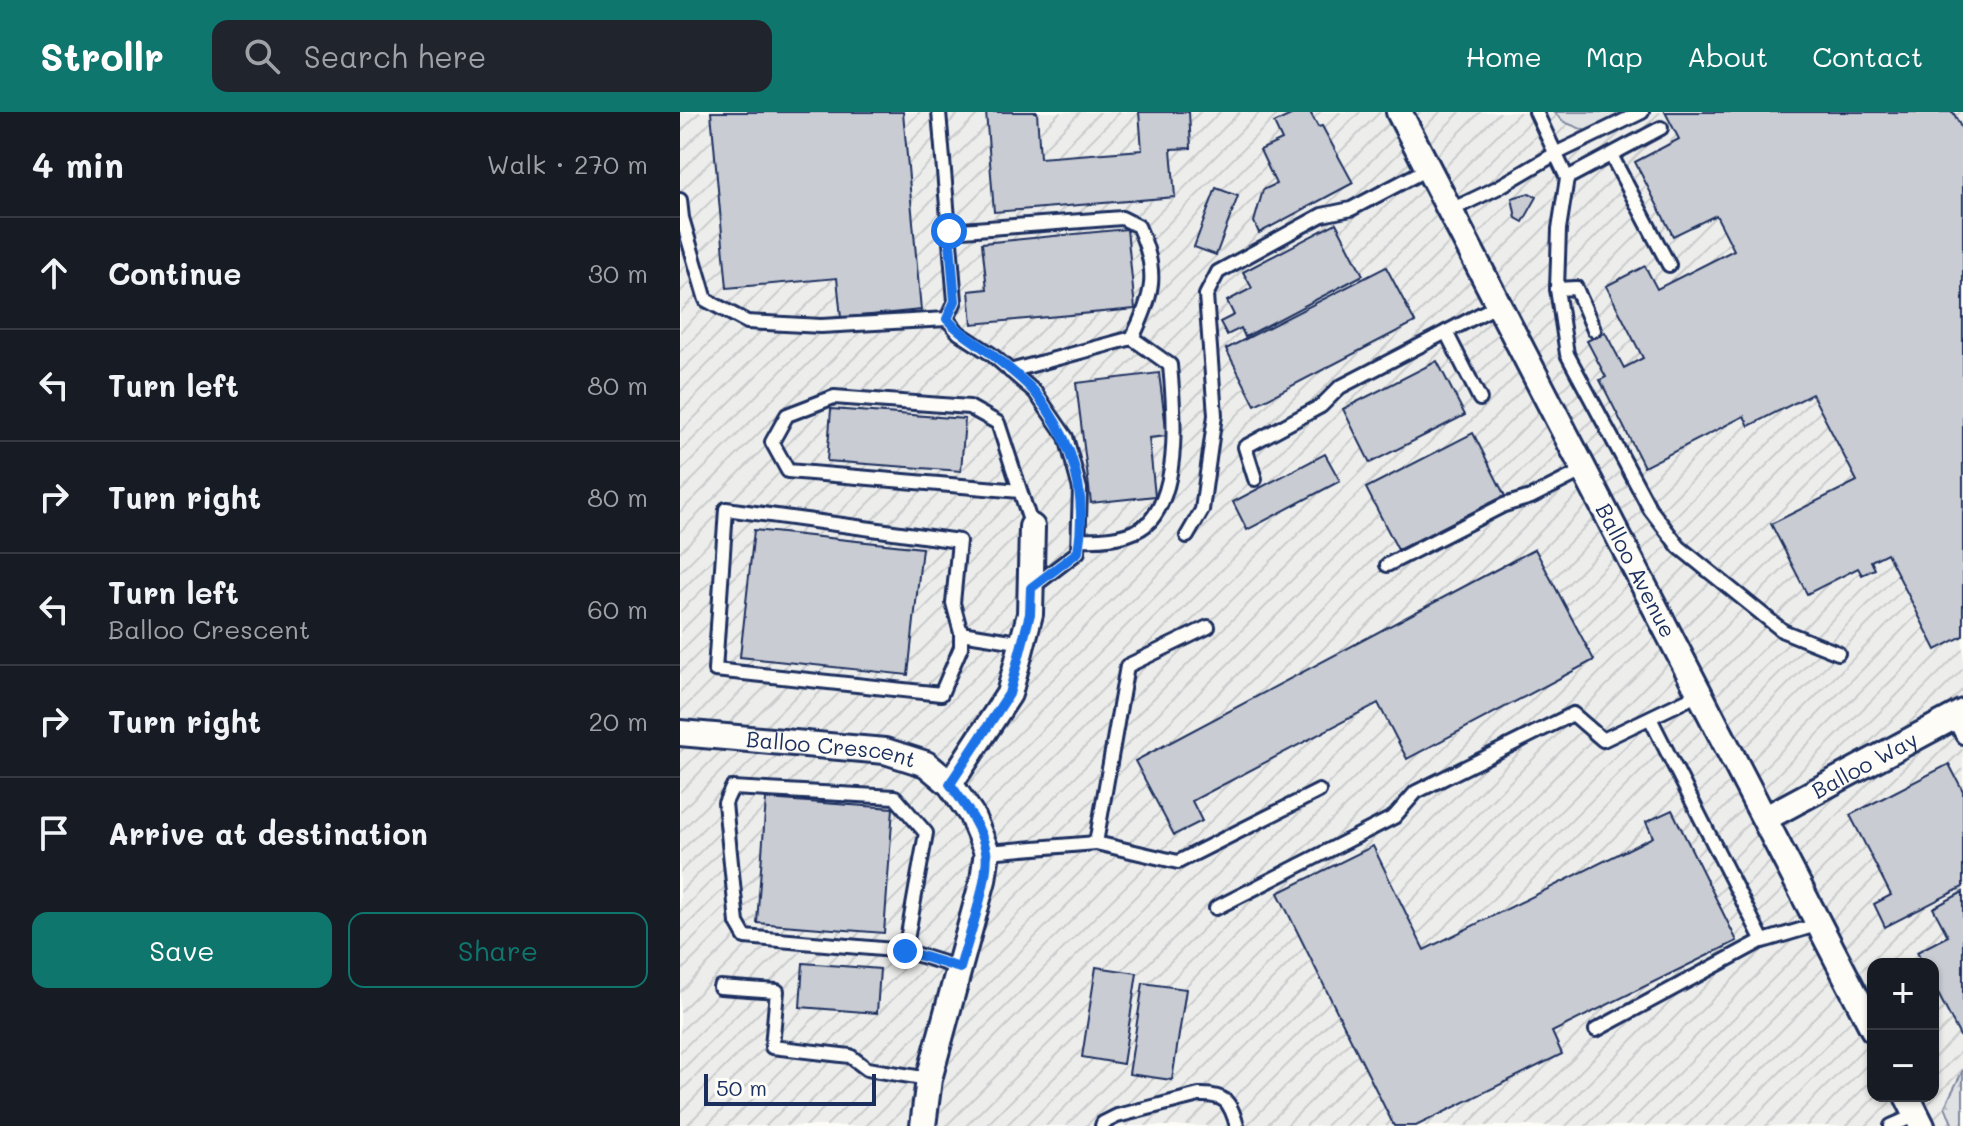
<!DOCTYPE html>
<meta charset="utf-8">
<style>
:root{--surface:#171b24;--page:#20242c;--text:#f1f3f6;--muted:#9ea1a6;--line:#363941;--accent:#0f766e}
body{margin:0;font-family:Mali,sans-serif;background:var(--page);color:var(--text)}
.controls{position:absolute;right:24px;bottom:24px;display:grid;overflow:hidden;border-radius:16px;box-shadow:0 2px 6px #0004}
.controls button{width:72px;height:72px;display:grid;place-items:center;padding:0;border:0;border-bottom:2px solid var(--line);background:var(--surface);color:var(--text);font:40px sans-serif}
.scale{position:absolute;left:24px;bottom:20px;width:172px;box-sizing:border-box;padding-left:8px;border:4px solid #1b2f5e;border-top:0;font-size:22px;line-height:28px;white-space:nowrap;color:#1b2f5e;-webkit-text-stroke:6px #fdfcf7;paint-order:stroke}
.stop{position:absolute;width:24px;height:24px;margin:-18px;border:6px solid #1a73e8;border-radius:50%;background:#fff}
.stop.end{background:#1a73e8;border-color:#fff;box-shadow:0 2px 8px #0008}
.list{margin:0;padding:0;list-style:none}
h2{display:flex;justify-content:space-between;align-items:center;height:104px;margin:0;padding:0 32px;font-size:34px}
h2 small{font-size:26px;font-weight:400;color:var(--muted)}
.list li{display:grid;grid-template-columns:52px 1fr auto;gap:24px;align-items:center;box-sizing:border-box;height:112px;padding:0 32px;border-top:2px solid var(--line)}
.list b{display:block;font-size:30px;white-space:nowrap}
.list p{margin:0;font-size:26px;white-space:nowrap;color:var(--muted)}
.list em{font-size:26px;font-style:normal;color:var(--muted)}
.actions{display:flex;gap:16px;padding:24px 32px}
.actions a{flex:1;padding:18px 0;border:2px solid var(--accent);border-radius:16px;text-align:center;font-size:28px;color:var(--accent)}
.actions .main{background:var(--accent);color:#fff}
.icon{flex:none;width:44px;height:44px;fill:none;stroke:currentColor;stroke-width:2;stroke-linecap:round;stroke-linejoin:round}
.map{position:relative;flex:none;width:1283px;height:1014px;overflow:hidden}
header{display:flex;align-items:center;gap:48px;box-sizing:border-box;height:112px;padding:0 40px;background:var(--accent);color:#fff}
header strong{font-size:38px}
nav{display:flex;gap:44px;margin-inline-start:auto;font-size:28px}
.search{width:560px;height:72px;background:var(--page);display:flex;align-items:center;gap:20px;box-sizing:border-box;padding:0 28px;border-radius:16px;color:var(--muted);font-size:30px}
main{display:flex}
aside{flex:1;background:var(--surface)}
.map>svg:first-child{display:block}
</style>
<header>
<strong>Strollr</strong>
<div class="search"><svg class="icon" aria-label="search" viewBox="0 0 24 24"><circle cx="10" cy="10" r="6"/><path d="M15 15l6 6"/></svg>Search here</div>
<nav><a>Home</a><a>Map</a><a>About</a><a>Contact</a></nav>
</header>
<main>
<aside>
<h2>4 min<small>Walk · 270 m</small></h2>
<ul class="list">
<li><svg class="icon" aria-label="ahead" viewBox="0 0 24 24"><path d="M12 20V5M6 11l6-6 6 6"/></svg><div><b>Continue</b></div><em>30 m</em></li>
<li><svg class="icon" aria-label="left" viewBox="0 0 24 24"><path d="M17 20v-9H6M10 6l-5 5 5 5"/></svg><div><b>Turn left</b></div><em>80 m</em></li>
<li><svg class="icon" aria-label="right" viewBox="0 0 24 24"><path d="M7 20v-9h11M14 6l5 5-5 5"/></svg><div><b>Turn right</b></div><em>80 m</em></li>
<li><svg class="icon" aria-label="left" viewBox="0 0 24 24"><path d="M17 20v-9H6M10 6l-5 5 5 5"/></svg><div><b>Turn left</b><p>Balloo Crescent</p></div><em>60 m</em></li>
<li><svg class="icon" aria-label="right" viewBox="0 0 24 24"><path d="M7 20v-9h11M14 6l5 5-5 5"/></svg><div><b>Turn right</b></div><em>20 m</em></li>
<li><svg class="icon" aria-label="arrive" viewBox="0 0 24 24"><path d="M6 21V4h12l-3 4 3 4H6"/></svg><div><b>Arrive at destination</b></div></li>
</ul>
<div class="actions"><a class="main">Save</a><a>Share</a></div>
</aside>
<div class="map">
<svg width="1283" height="1014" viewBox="0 0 1283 1014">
<defs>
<pattern id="industrial-furrows" width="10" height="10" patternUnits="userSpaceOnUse" patternTransform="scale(2)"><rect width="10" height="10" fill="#edeeec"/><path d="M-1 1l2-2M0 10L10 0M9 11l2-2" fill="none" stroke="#cbcccd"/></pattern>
<pattern id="forest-firs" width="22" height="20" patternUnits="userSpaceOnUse" patternTransform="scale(2)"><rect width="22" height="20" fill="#e0e1e3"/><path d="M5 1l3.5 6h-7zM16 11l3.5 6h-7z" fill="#c0c1c5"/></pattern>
</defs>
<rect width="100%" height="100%" fill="#fdfcf7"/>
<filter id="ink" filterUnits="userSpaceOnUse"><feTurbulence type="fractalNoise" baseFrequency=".0125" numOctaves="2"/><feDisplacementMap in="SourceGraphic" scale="16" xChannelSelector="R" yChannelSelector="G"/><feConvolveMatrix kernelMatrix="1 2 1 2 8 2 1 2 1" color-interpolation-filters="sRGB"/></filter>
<g filter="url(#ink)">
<path fill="url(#industrial-furrows)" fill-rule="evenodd" d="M 0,0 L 1283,0 L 1283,1014 L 0,1014 ZM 1193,852 L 1253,852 L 1253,984 L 1193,984 Z"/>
<path fill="#e0e1e3" stroke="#7e88a0" stroke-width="2" d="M 874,0 L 943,0 L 906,19 L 884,10 Z"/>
<path fill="url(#forest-firs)" stroke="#7e88a0" stroke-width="2" d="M 1283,958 L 1283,1014 L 1273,1014 L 1265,994 Z"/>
<g fill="#c9ccd3" stroke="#1b2f5e" stroke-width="2">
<path d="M 31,0 L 223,0 L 241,198 L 161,206 L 157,166 L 47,176 Z"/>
<path d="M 306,0 L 357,0 L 360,46 L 462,38 L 459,0 L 509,0 L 511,36 L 491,37 L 495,85 L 314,100 Z"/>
<path d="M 617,0 L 630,0 L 638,15 L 642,14 L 673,71 L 579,121 L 574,110 L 583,78 L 596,72 L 580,38 L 602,28 L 594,11 Z"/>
<path d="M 985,0 L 1273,0 L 1283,19 L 1283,524 L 1256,538 L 1207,441 L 1191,449 L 1195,457 L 1182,463 L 1178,456 L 1127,482 L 1091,412 L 1177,369 L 1132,282 L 1069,314 L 1064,304 L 964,355 L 920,268 L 926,265 L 907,229 L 925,220 L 944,256 L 963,246 L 926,174 L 965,154 L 977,177 L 1054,138 L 1036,103 L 993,124 L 955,50 L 999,27 Z"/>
<path d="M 536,76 L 558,84 L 536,143 L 514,135 Z"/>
<path d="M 849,81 L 857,85 L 843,110 L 836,106 L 832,86 Z"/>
<path d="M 656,111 L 683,163 L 565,225 L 561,216 L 547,223 L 540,210 L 554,203 L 547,189 L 572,176 L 563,160 Z"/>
<path d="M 447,117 L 455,197 L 292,212 L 289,179 L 307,177 L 302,131 Z"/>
<path d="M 706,155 L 735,210 L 575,293 L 546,237 Z"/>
<path d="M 757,249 L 785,303 L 690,351 L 663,297 Z"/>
<path d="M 479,261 L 487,324 L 469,326 L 475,384 L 411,391 L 396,271 Z"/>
<path d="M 151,297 L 285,307 L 281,359 L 147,349 Z"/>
<path d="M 793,321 L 825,384 L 718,438 L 686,376 Z"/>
<path d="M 645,342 L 660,369 L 567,418 L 553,390 Z"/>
<path d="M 74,418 L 242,436 L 228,563 L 60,545 Z"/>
<path d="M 855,437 L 914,548 L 727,647 L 698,591 L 512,689 L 522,709 L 494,723 L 455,649 Z"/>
<path d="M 1269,652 L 1283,679 L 1283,775 L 1205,815 L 1194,792 L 1211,783 L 1170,703 Z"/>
<path d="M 86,687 L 213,696 L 204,821 L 77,811 Z"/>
<path d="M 992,698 L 1057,829 L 872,920 L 882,942 L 736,1014 L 714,1014 L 598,781 L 693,734 L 744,838 L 973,725 L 966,710 Z"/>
<path d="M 1283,780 L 1283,923 L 1280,924 L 1253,872 L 1253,852 L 1243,852 L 1237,840 L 1268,824 L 1253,796 Z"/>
<path d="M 123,851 L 200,857 L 197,901 L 120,895 Z"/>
<path d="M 416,855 L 457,861 L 443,952 L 402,945 Z"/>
<path d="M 463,871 L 506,877 L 492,968 L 449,962 Z"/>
</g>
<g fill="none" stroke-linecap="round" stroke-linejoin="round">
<defs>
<g id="lane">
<path d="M 856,0 L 887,66 L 879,117 L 877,177 L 887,242 L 970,397 L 999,435 L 1103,519 L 1158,541"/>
<path d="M 931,43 L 989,153"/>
<path d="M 887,66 L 981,16"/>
<path d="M 0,88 L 2,106 L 26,188 L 67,210 L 141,214 L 267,207 L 275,189 L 259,0"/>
<path d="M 771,98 L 817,76 L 875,42 L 962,0"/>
<path d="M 269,119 L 442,106 L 458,114 C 479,159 474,183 452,226 L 330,259"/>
<path d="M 877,177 L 896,176 L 914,218"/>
<path d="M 267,207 L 279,221 L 311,242 L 355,280 L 386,325 L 400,377 L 398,440 L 351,476"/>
<path d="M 766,220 L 800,287"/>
<path d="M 575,367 L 565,335 L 641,294 L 660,275 L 820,192"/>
<path d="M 340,379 L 108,359 L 92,330 L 107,303 L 154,285 L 289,295 L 318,311 L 352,415"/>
<path d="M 46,397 L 279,429 L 273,491 L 281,521 L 281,535 L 261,582 L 35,558 Z"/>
<path d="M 507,424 L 522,398 L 535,303 L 526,183 L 538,160 L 642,103 L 671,97 L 749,56"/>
<path d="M 400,427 C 422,428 454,426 470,409 C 501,374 494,296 490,253 L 452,226"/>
<path d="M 707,453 L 824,393 L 851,385 L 906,357"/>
<path d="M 528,515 L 447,554 L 416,731 L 498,750 L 639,679"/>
<path d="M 281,521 L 344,531"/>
<path d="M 1273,605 L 1283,625"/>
<path d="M 970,606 L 1083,829 L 1140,812"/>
<path d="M 307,740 L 416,731"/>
<path d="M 536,796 L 714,705 L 736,680 L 893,602 L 923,628 L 1021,581"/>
<path d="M 225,839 L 246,721 L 215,685 L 52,676 L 45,691 L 57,811 L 65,825 L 225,839 L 280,856"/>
<path d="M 40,875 L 97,879 L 92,935 L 170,944 L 187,957 L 249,967"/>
<path d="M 916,918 L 1083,828"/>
<path d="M 422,1014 L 423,1011 L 437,1004 L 519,983 C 546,982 550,990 557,1014"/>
<path d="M 1211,1014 L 1236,1003"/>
</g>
<g id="street">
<path id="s1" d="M 719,0 L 1193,917"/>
<path id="s2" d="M 0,621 L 205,639 L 246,652 L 270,672 L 291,702 L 307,740 L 303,768 L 249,967 L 243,1014"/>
<path d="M 270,672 L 329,582 L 350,502 L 352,415"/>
<path id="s3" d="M 1086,706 L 1283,600"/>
<path d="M 1227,984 L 1242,1014"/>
</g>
</defs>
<use href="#lane" stroke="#1b2f5e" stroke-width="18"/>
<use href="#street" stroke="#1b2f5e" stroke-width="30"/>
<use href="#lane" stroke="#fdfcf7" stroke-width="12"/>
<use href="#street" stroke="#fdfcf7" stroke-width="24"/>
</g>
</g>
<g fill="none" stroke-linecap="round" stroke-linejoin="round" filter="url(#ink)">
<path stroke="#1a73e8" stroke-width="10" d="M 225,839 L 280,856 C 287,830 311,763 306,739 C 301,714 284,692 270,672 L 329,582 L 350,502 L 351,476 L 398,440 C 408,381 393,329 357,283 C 346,269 329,257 315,245 C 299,231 281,223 267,207 L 275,189 L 269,119"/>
</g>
<g text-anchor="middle" stroke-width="6" stroke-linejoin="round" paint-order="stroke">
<g font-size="22" fill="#1b2f5e" stroke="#fdfcf7">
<text dy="8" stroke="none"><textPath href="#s1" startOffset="516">Balloo Avenue</textPath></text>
<text dy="8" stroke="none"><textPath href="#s2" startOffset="152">Balloo Crescent</textPath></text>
<text dy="8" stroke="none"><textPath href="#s3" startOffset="112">Balloo Way</textPath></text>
</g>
</g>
</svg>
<div class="controls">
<button>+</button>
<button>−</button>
</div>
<div class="scale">50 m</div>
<div class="stop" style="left:269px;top:119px"></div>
<div class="stop end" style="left:225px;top:839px"></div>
</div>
</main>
